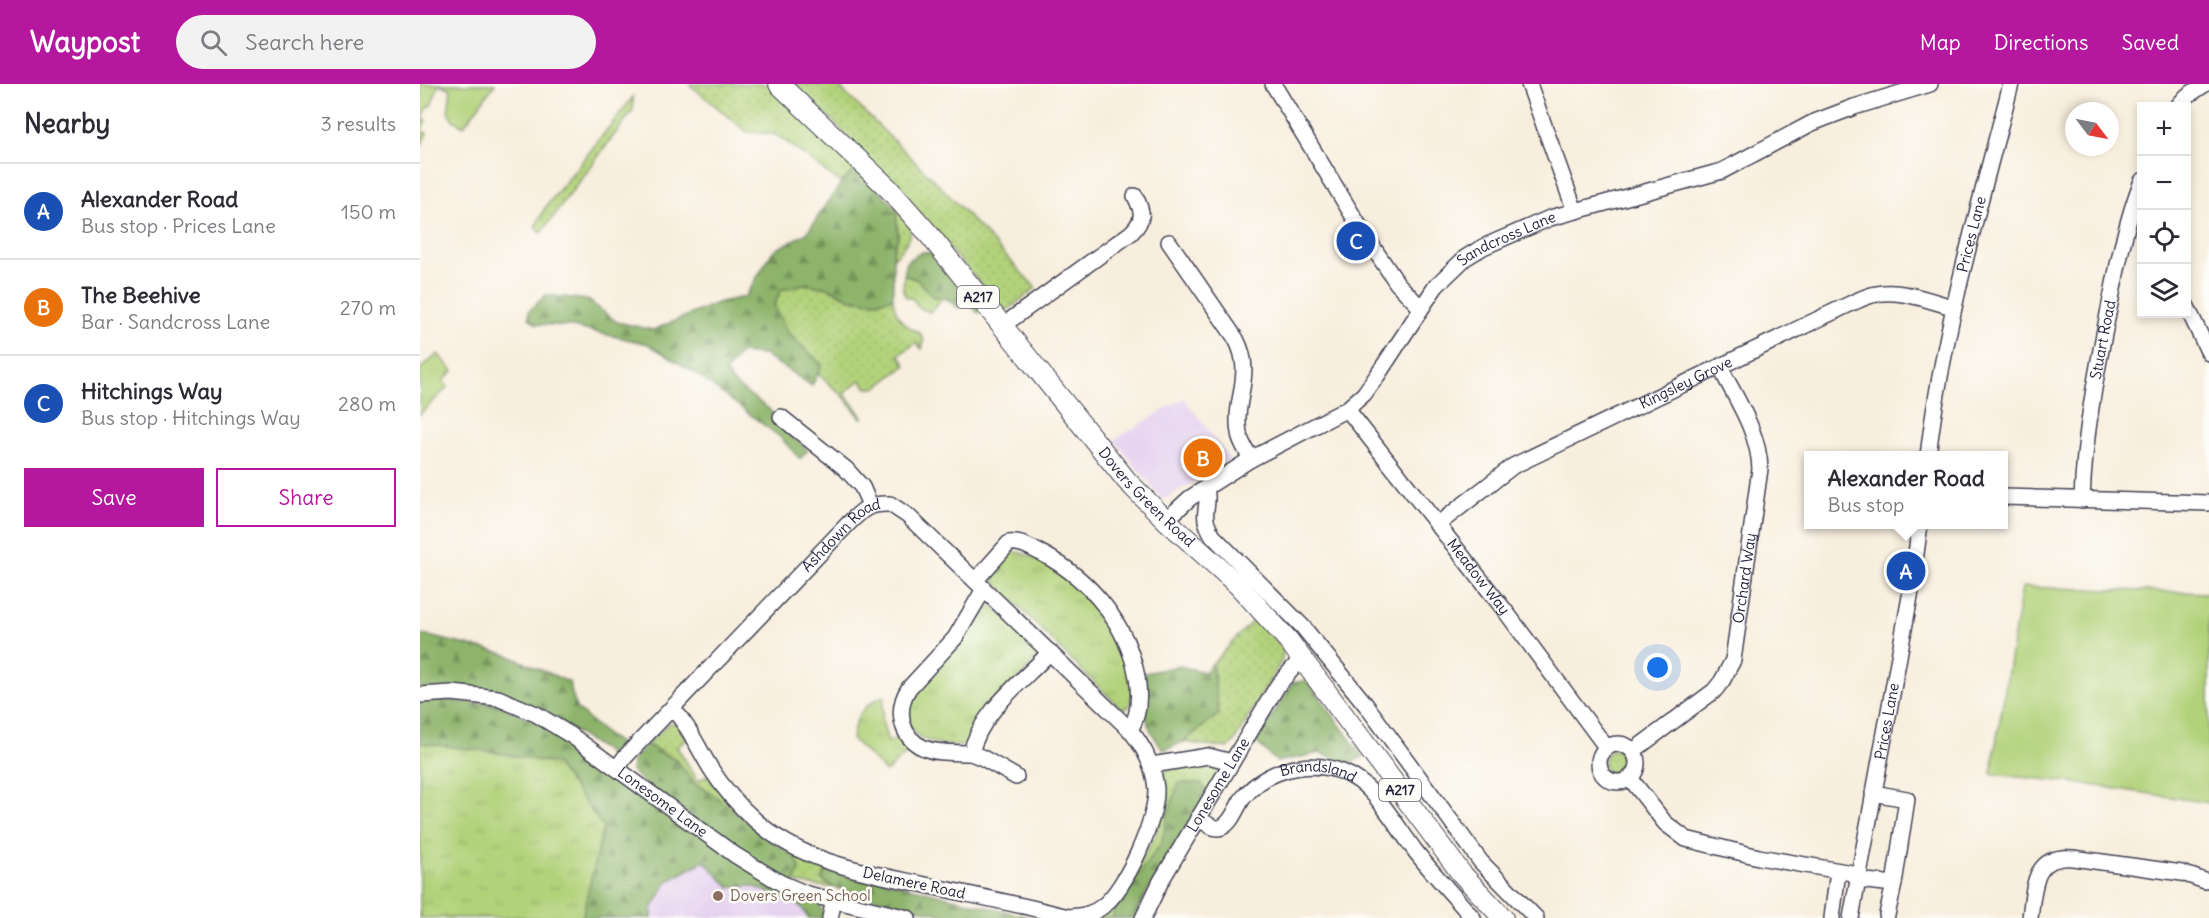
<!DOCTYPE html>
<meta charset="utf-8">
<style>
:root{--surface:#fff;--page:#f2f2f3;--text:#2b2b33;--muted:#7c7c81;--line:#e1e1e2;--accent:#b5179e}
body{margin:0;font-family:Delius,sans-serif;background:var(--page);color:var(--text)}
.controls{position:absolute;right:18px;top:18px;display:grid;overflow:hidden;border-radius:0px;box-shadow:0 3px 9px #0003}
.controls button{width:54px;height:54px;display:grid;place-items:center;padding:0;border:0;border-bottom:2px solid var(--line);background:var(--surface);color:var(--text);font:30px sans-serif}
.compass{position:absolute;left:1645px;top:18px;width:54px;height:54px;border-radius:50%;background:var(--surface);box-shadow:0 3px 9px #0003;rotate:122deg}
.you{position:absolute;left:1238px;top:584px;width:21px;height:21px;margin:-15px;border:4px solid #fff;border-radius:50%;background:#1a73e8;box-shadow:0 0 0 9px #1a73e833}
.badge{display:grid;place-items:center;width:39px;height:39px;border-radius:50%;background:var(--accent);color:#fff;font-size:20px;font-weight:700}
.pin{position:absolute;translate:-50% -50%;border:3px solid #fff;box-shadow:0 2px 6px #0006}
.popup{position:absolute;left:1384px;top:367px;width:204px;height:78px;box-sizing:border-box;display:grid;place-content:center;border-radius:0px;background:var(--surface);filter:drop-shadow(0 2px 4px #0005);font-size:20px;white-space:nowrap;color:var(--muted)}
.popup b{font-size:22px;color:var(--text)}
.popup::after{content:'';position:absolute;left:50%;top:100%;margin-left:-12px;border:12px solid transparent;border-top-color:var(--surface)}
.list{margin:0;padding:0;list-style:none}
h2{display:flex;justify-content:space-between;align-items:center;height:78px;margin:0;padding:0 24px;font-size:26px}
h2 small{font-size:20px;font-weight:400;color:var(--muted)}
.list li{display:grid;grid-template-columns:39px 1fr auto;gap:18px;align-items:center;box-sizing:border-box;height:96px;padding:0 24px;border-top:2px solid var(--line)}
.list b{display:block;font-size:22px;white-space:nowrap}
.list p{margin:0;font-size:20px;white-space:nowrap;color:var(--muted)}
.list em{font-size:20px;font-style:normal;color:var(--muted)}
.actions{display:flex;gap:12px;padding:18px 24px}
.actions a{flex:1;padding:14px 0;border:2px solid var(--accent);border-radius:0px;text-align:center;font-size:21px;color:var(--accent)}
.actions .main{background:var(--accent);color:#fff}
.icon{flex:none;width:33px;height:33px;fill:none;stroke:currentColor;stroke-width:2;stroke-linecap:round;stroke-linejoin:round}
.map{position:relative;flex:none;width:1789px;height:834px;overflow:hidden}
header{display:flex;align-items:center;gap:36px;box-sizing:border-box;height:84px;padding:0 30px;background:var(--accent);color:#fff}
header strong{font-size:28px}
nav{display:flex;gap:33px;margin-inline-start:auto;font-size:21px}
.search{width:420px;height:54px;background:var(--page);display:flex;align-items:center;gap:15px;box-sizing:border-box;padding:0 21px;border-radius:33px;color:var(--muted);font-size:22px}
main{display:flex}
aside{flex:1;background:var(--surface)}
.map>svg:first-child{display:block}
</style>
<header>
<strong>Waypost</strong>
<div class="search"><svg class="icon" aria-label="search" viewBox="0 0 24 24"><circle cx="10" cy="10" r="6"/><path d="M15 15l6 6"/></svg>Search here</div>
<nav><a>Map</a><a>Directions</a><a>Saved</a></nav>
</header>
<main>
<aside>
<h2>Nearby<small>3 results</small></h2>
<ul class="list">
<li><span class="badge" style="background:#1a4fb4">A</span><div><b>Alexander Road</b><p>Bus stop · Prices Lane</p></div><em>150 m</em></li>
<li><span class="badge" style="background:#e8710a">B</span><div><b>The Beehive</b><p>Bar · Sandcross Lane</p></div><em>270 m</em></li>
<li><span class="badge" style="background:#1a4fb4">C</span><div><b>Hitchings Way</b><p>Bus stop · Hitchings Way</p></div><em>280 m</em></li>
</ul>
<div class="actions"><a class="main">Save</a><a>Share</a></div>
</aside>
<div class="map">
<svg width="1789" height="834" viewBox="0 0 1789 834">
<defs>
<pattern id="grass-dots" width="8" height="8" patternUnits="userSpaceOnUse" patternTransform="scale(1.5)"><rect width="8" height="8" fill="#b2d27a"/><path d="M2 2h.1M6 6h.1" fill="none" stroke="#99b46a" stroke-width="1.8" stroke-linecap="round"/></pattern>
<pattern id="forest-firs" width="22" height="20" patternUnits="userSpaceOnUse" patternTransform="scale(1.5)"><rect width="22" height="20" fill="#8db46a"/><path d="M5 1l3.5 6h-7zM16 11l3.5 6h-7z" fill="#739258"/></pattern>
<pattern id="park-tufts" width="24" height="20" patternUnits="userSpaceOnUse" patternTransform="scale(1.5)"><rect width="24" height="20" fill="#b2d27a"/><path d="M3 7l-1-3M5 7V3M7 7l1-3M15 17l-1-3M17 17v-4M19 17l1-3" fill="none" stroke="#99b46a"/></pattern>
</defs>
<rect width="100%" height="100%" fill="#fdfcf7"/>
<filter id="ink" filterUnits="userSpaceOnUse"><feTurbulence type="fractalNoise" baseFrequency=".0167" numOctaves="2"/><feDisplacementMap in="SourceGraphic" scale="12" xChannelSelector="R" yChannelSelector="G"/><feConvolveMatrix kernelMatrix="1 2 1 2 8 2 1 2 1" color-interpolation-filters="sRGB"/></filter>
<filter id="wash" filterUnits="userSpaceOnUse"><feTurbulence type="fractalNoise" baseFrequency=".008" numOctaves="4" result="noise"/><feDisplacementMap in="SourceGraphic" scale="24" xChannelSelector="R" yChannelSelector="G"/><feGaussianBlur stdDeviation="1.35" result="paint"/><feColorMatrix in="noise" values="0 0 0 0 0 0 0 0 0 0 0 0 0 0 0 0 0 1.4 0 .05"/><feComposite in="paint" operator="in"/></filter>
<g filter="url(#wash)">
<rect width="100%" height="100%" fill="#f8eedd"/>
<g fill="#e6d3f0">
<path d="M 764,314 L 810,376 L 743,416 L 694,356 Z"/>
<path d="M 284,777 L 309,803 L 333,802 L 381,822 L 388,834 L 232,834 L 232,825 L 248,796 Z"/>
</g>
<g fill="url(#grass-dots)" stroke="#6a7a5a" stroke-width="1.5">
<path d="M 269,0 L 350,0 L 438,83 L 421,99 L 361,54 L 354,50 L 327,48 Z"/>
<path d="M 372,0 L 416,0 L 522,104 L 616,204 L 586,227 L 411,35 Z"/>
<path d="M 213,13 L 213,26 L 121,149 L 115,143 L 125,124 Z"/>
<path d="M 476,124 L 491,140 C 491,154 484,164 474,174 L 473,166 L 478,153 Z"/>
<path d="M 484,191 L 498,196 L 512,212 L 522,214 L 510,228 L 499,224 L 493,215 L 486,213 L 483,206 Z"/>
<path d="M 383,200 L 409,204 L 431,215 L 455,218 L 473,214 C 475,233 484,242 500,249 L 504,257 L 502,265 L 496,259 L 479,271 L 486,281 L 456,304 L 447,304 L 441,296 L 424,309 L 443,333 L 442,335 L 423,312 L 398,290 L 402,281 L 368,249 L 354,222 L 361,205 Z"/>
<path d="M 835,534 L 863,565 L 862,576 L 814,658 L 808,664 L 763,658 L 799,630 L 792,580 Z"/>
<path d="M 249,639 L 257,640 L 267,656 L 257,663 L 278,697 L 287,691 L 326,737 L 294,711 L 275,700 L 256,676 L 227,661 Z"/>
<circle cx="1198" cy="679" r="14"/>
<path d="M 789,678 C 796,681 798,684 798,692 L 730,802 L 715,834 L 677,834 L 712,793 L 736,750 L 741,730 L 740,695 L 744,687 L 751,684 Z"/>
<path d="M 375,771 L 415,784 L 402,796 L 415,804 L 374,799 L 380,785 Z"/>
</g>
<g fill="url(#forest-firs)" stroke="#586b52" stroke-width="1.5">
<path d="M 438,83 L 476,124 L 478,153 L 473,166 L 473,214 L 455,218 L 431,215 L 409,204 L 383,200 L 361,206 L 354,222 L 368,249 L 402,281 L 392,302 L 345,271 L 320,269 L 305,288 L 316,301 L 349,325 L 368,349 L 388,366 L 380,375 L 360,353 L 272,287 L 228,260 L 148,242 L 116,240 L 109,234 L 109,227 L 126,211 L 168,216 L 197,238 L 233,246 L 300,218 L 325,213 L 353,167 L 387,149 L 421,99 Z"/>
<path d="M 502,168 L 517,169 L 564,224 L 558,229 L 548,218 L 538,224 L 527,215 L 512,212 L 498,196 L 484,191 L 487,177 Z"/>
<path d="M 0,550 L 85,570 L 149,598 L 156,624 L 188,652 L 202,661 L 193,672 L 125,629 L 0,605 Z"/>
<path d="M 792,580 L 799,630 L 763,658 L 744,666 C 720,638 725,623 724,589 L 759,582 L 785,588 Z"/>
<path d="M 887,596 L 943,673 L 928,680 L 900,669 L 857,678 L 836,658 L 873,599 Z"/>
<path d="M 26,616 L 77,621 L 112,635 L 399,819 L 403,829 L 402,834 L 388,834 L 381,822 L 333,802 L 309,803 L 284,777 L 248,797 L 232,825 L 232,834 L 162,834 L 183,743 L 136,680 L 73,668 L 0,659 L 0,618 Z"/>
<path d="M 227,661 L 256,676 L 275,700 L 294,711 L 349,756 L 375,771 L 380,785 L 374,799 L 332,775 L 222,698 L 211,686 L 213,675 Z"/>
<path d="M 759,699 L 780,699 L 788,708 L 711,834 L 693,834 L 693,826 L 742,758 L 748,729 Z"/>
<path d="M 415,784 L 611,834 L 536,834 L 415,804 L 402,796 L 406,785 Z"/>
</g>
<g fill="url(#park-tufts)" stroke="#6a7a5a" stroke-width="1.5">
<path d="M 591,467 C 618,469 671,509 687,531 C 703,554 719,596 709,623 L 702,625 L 664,589 L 573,496 L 574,485 Z"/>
<path d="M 566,522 L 575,524 L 619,566 L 617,572 L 548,661 C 540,664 533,662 525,661 C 496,656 486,648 488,617 L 557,526 Z"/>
<path d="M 464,612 L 462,637 L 468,658 L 478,654 L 492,664 L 466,688 L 432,655 C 435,633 442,621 464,612 Z"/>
<path d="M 0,659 L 73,668 L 136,680 L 183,743 L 162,834 L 0,834 Z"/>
</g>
<g fill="#b2d27a" stroke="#6a7a5a" stroke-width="1.5">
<path d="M 0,0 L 75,0 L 44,42 L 34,37 L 28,28 L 31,5 L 19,0 L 11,22 L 8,22 L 3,34 L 6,36 L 1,47 L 7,49 L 1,62 Z"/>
<path d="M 18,270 L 33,287 L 23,297 L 28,303 L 0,330 L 0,285 Z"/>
<path d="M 1602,503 L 1789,509 L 1789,719 L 1658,699 L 1571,690 Z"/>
</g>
</g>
<g filter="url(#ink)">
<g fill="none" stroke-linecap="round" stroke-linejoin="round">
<defs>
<g id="minor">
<path d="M 853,0 L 944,150 L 977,199 L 1001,224"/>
<path d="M 1109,0 L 1155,127"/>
<path d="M 1758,22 L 1767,12 L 1785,0"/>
<path d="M 749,158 L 816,255 C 835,291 813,315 819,349 C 820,358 827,367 831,375"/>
<path d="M 1766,221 L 1789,269"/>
<path d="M 582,242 L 711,149 C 725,135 723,128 715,112"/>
<path id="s1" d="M 927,325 L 1086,528 L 1186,663"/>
<path d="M 361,333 L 426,385 L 442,403 L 450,421"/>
<path id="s2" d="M 1508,372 C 1523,245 1559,123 1591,0"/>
<path d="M 786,403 C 791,426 778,428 793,452 L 883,543 L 946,621 L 1061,778 L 1116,834"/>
<path d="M 1583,413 L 1789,419"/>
<path id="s3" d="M 1662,416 C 1664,355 1675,295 1687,235 C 1696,190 1705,139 1722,97"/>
<path id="s4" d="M 746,436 L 770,414 L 831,375 L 927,325 L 944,310 L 957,292 L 1016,202 L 1045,174 L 1063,163 L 1130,134 L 1302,87 L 1392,39 L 1434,23 L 1510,0"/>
<path id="s5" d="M 1017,441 L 1093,382 L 1434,218 C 1441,215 1449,211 1457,210 C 1481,205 1510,217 1533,223"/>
<path d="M 556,496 L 589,459 C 601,457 612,465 623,470 C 671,496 707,540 717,593 C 720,612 720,630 710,646"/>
<path d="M 564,505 L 535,554 L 489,604 C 476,624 479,653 504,664 C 518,670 536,668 551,669 C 561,627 601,599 630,568"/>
<path id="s6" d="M 0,611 L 32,609 L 78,614 L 116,630 L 152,652 L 315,771 L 361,799 L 387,810 L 488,834"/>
<circle cx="1198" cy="679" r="19"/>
<path id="s7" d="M 1213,667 L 1294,607 L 1302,597 L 1313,576 L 1340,385 C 1339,348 1316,315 1300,283"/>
<path d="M 551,669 L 563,674 L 596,693"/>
<path d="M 732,681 L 788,672 L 812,678"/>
<path id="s8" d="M 197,684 L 205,673 L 427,441 C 442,426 448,419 470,420 L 488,432 L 710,646 C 725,664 734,682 736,705 C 737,735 706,804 683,822 C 672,831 662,832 648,833 C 600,820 550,811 501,800 C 443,788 382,778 336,737 C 319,722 303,704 291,685 C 278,664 269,642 252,624"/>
<path d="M 1210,694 L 1245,739 L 1266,755 L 1339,773 L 1438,790"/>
<path id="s9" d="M 778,734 C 785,738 794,747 802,743 C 812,739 817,722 823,714 C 850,680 904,672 939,697 C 959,711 980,747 996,768 C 1014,791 1034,812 1053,834"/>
<path d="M 1437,796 L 1474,800 L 1487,715 L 1453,709"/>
<path d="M 1467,831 L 1474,800"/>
<path d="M 410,834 L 414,816"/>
<path id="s10" d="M 723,834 L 741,797 L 858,601 L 882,574"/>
<path d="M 1412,834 L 1418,787"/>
<path id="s11" d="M 1431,834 L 1491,507 L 1500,440"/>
<path d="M 1610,834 C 1614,804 1613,770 1653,774 L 1762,789 L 1785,797"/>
</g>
<g id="major">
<path id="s12" d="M 359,0 L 469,105 L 507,148 L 707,397 L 746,436 L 818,501 L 868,556 L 1041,789 L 1083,834"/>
</g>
</defs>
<use href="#minor" stroke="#424153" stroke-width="18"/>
<use href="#major" stroke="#424153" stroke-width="22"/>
<use href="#minor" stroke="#fff" stroke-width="15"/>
<use href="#major" stroke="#fff" stroke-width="20"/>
</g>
</g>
<circle fill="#8d6e63" stroke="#fdfcf7" stroke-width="2" cx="298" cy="812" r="6"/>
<g text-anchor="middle" stroke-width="5" stroke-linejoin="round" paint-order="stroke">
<g fill="#fdfcf7" stroke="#646373" stroke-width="1.5">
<rect x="537" y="202" width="42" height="22" rx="4.5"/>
<rect x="959" y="695" width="42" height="22" rx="4.5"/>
</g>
<g font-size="14" font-weight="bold" fill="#22223b">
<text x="558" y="218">A217</text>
<text x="980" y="711">A217</text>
</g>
<g font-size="15" fill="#22223b" stroke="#fdfcf7">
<text dy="5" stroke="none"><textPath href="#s2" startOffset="226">Prices Lane</textPath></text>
<text dy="5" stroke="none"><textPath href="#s4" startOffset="452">Sandcross Lane</textPath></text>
<text dy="5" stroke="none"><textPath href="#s3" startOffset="162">Stuart Road</textPath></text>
<text dy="5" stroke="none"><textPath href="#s5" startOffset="288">Kingsley Grove</textPath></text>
<text dy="5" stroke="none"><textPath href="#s12" startOffset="554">Dovers Green Road</textPath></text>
<text dy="5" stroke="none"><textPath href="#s8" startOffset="324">Ashdown Road</textPath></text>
<text dy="5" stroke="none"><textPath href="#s1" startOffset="213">Meadow Way</textPath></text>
<text dy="5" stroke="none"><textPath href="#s7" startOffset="220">Orchard Way</textPath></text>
<text dy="5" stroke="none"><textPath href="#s11" startOffset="200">Prices Lane</textPath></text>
<text dy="5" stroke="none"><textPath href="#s9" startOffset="148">Brandsland</textPath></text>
<text dy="5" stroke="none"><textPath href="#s10" startOffset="153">Lonesome Lane</textPath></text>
<text dy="5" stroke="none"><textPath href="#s6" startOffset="274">Lonesome Lane</textPath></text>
<text transform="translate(494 799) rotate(12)" y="5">Delamere Road</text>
</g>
<g font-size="15" fill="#785e54" stroke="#fdfcf7" text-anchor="start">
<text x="310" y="817">Dovers Green School</text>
</g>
</g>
</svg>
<div class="controls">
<button>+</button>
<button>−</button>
<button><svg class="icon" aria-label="locate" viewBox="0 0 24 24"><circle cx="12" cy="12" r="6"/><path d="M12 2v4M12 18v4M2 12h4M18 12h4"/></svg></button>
<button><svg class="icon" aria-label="layers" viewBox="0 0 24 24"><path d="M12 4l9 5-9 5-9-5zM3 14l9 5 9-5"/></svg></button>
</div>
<svg class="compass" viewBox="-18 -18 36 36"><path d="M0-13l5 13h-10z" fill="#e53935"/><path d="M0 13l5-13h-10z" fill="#7c7c81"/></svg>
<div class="you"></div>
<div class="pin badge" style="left:1486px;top:487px;background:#1a4fb4">A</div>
<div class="popup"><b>Alexander Road</b>Bus stop</div>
<div class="pin badge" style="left:783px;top:374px;background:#e8710a">B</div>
<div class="pin badge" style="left:936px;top:157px;background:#1a4fb4">C</div>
</div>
</main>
